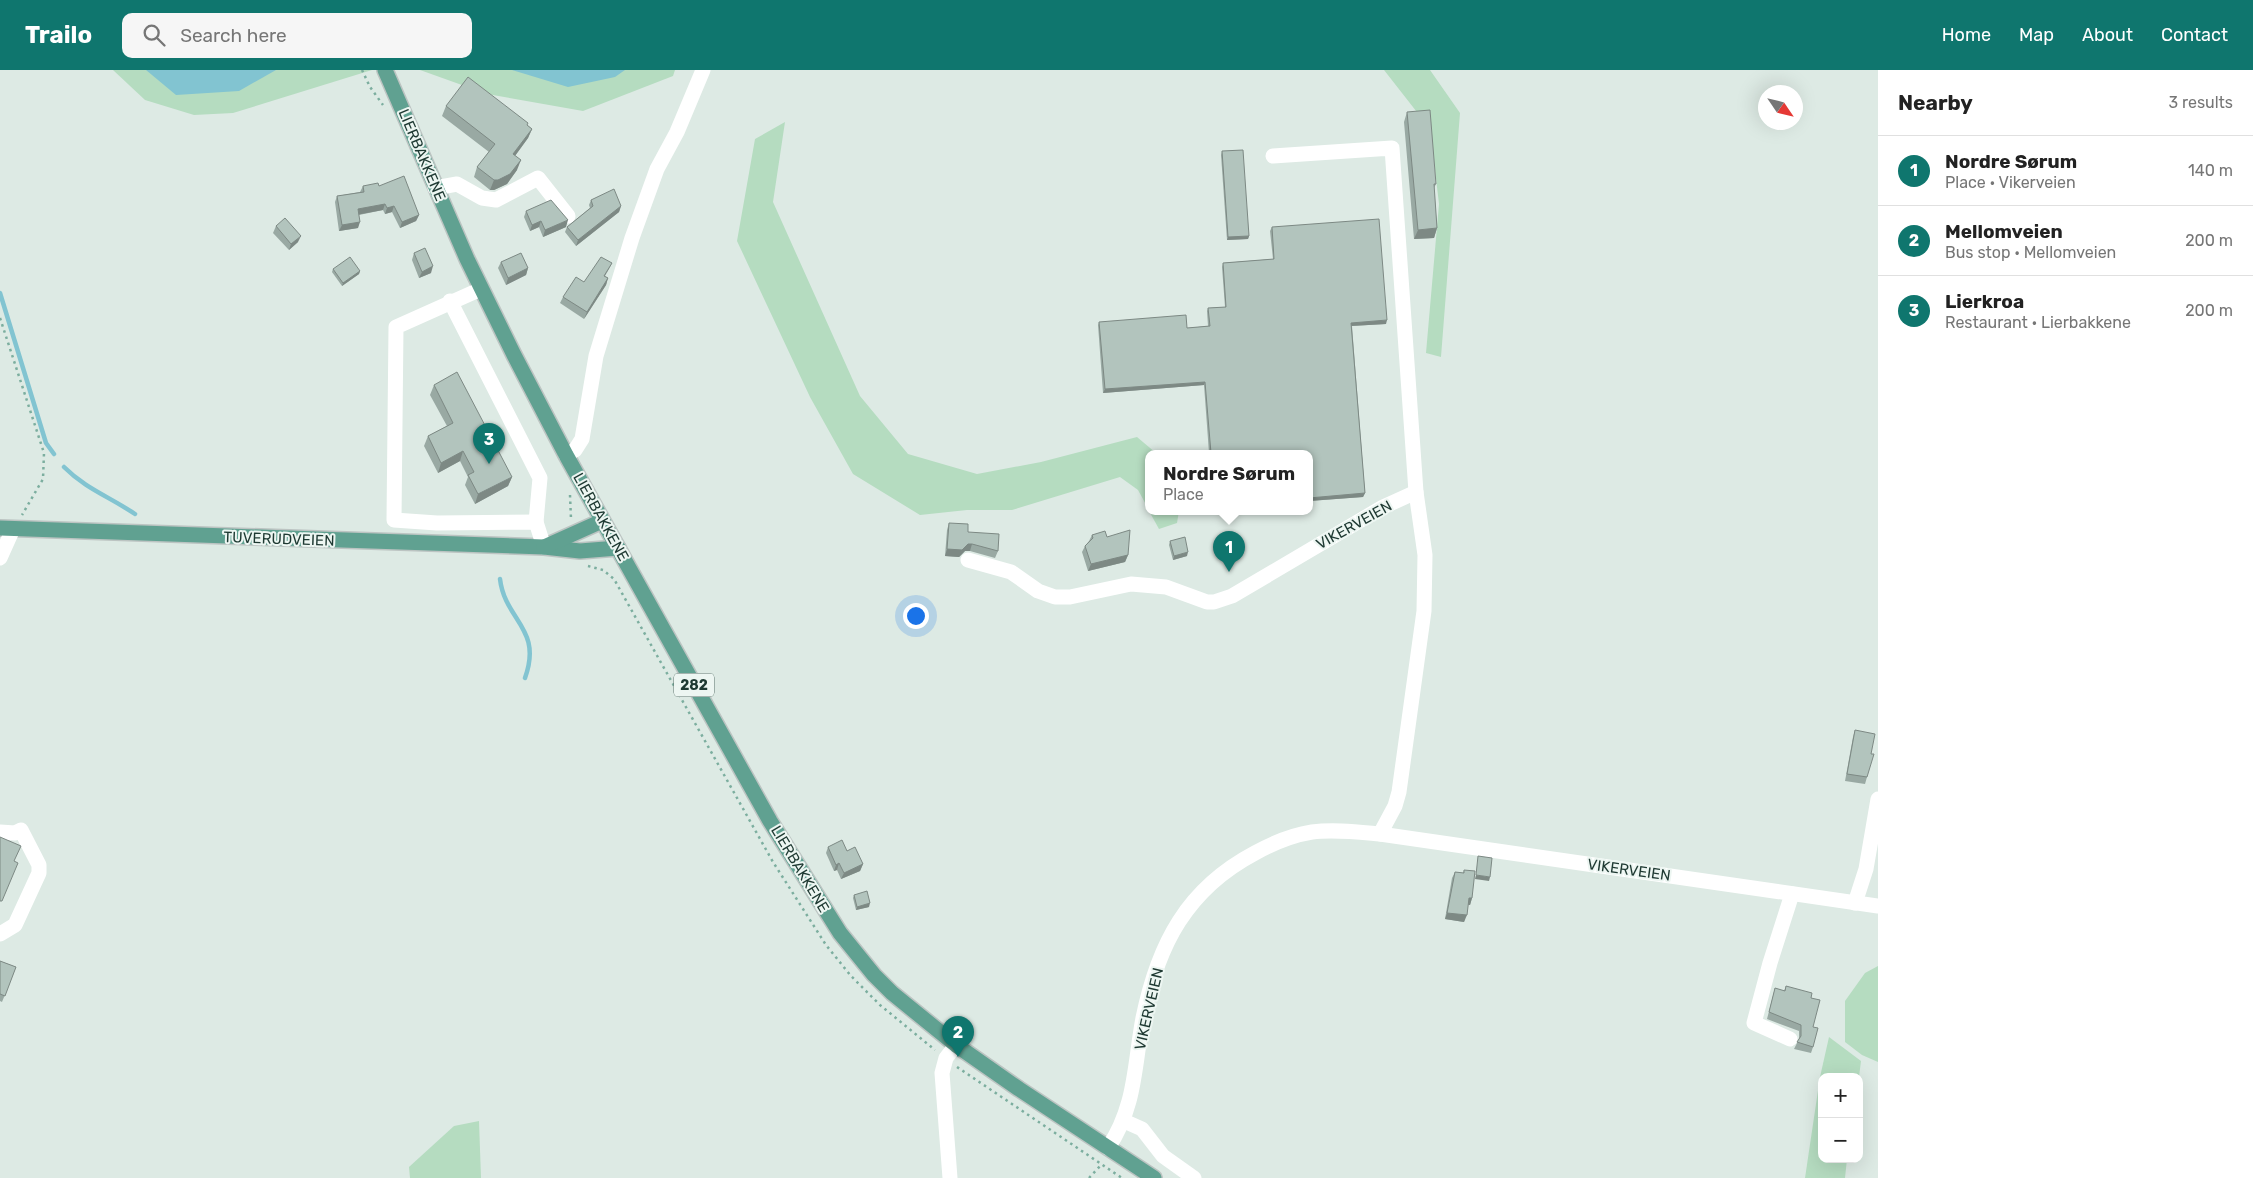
<!DOCTYPE html>
<meta charset="utf-8">
<style>
:root{--surface:#fff;--page:#f6f6f6;--text:#222;--muted:#767676;--line:#e0e0e0;--accent:#0f766e}
body{margin:0;font-family:Rubik,sans-serif;background:var(--page);color:var(--text)}
.controls{position:absolute;right:15px;bottom:15px;display:grid;overflow:hidden;border-radius:10px;box-shadow:0 5px 20px #0002}
.controls button{width:45px;height:45px;display:grid;place-items:center;padding:0;border:0;border-bottom:1px solid var(--line);background:var(--surface);color:var(--text);font:25px sans-serif}
.compass{position:absolute;left:1758px;top:15px;width:45px;height:45px;border-radius:50%;background:var(--surface);box-shadow:0 5px 20px #0002;rotate:125deg}
.you{position:absolute;left:915px;top:545px;width:18px;height:18px;margin:-12px;border:4px solid #fff;border-radius:50%;background:#1a73e8;box-shadow:0 0 0 8px #1a73e833}
.badge{display:grid;place-items:center;width:32px;height:32px;border-radius:50%;background:var(--accent);color:#fff;font-size:16px;font-weight:700}
.pin{position:absolute;translate:-50% -41px;filter:drop-shadow(0 1px 2px #0008)}
.pin::after{content:'';position:absolute;top:26px;width:18px;height:15px;background:inherit;clip-path:polygon(0 0,100% 0,50% 100%)}
.popup{position:absolute;left:1145px;top:380px;width:168px;height:65px;box-sizing:border-box;display:grid;place-content:center;border-radius:10px;background:var(--surface);filter:drop-shadow(0 1px 4px #0005);font-size:16px;white-space:nowrap;color:var(--muted)}
.popup b{font-size:19px;color:var(--text)}
.popup::after{content:'';position:absolute;left:50%;top:100%;margin-left:-10px;border:10px solid transparent;border-top-color:var(--surface)}
.list{margin:0;padding:0;list-style:none}
h2{display:flex;justify-content:space-between;align-items:center;height:65px;margin:0;padding:0 20px;font-size:21px}
h2 small{font-size:16px;font-weight:400;color:var(--muted)}
.list li{display:grid;grid-template-columns:32px 1fr auto;gap:15px;align-items:center;box-sizing:border-box;height:70px;padding:0 20px;border-top:1px solid var(--line)}
.list b{display:block;font-size:19px;white-space:nowrap}
.list p{margin:0;font-size:16px;white-space:nowrap;color:var(--muted)}
.list em{font-size:16px;font-style:normal;color:var(--muted)}
.icon{flex:none;width:28px;height:28px;fill:none;stroke:currentColor;stroke-width:2;stroke-linecap:round;stroke-linejoin:round}
.map{position:relative;flex:none;width:1878px;height:1108px;overflow:hidden}
header{display:flex;align-items:center;gap:30px;box-sizing:border-box;height:70px;padding:0 25px;background:var(--accent);color:#fff}
header strong{font-size:24px}
nav{display:flex;gap:28px;margin-inline-start:auto;font-size:18px}
.search{width:350px;height:45px;background:var(--page);display:flex;align-items:center;gap:12px;box-sizing:border-box;padding:0 18px;border-radius:10px;color:var(--muted);font-size:19px}
main{display:flex}
aside{flex:1;background:var(--surface)}
.map>svg:first-child{display:block}
</style>
<header>
<strong>Trailo</strong>
<div class="search"><svg class="icon" aria-label="search" viewBox="0 0 24 24"><circle cx="10" cy="10" r="6"/><path d="M15 15l6 6"/></svg>Search here</div>
<nav><a>Home</a><a>Map</a><a>About</a><a>Contact</a></nav>
</header>
<main>
<div class="map">
<svg width="1878" height="1108" viewBox="0 0 1878 1108">
<rect width="100%" height="100%" fill="#ddeae4"/>
<g fill="#b5dcc0">
<path d="M 113,0 L 372,0 L 233,43 L 194,45 L 145,30 Z"/>
<path d="M 420,0 L 675,0 L 673,6 L 583,41 L 487,24 Z"/>
<path d="M 1384,0 L 1430,0 L 1460,43 L 1441,287 L 1426,283 L 1439,134 L 1429,49 L 1420,46 Z"/>
<path d="M 785,52 L 773,132 L 860,326 L 908,384 L 977,404 L 1041,392 L 1137,367 L 1156,383 L 1149,383 L 1149,440 L 1138,420 L 1120,407 L 1012,440 L 967,440 L 920,445 L 853,404 L 810,327 L 737,171 L 755,69 Z"/>
<path d="M 1149,441 L 1179,441 L 1177,453 L 1159,459 Z"/>
<path d="M 1878,896 L 1878,992 L 1862,985 L 1845,972 L 1845,931 L 1865,903 Z"/>
<path d="M 1829,967 L 1861,991 L 1859,1007 L 1822,1007 L 1822,1089 L 1847,1089 L 1845,1108 L 1805,1108 L 1820,1007 Z"/>
<path d="M 479,1051 L 481,1108 L 410,1108 L 409,1097 L 454,1056 Z"/>
</g>
<g fill="#82c4d1">
<path d="M 146,0 L 276,0 L 239,21 L 176,25 Z"/>
<path d="M 512,0 L 625,0 L 615,7 L 568,17 Z"/>
</g>
<g fill="none" stroke-linecap="round" stroke-linejoin="round">
<g stroke="#82c4d1" stroke-width="4.5">
<path d="M 0,223 L 46,373 L 54,384"/>
<path d="M 64,397 C 86,419 110,427 135,444"/>
<path d="M 500,509 C 505,551 543,558 525,608"/>
</g>
<defs>
<g id="major">
<path d="M 385,0 L 467,189 L 514,285 L 566,385 L 770,751 L 840,863 L 874,905 L 892,923 L 956,975 L 1019,1019 L 1154,1108"/>
<path d="M 0,458 L 544,477 L 580,481 L 618,478"/>
<path d="M 544,477 L 602,451"/>
</g>
</defs>
<use href="#major" stroke="#bcc4c2" stroke-width="18"/>
<g stroke="#7cae9f" stroke-width="2.5" stroke-dasharray="2.5 4" stroke-linecap="butt">
<path d="M 362,0 L 370,17 L 383,35"/>
<path d="M 0,248 L 44,383 L 43,409 L 22,445"/>
<path d="M 570,425 L 571,449"/>
<path d="M 588,496 L 603,500 L 614,509 L 773,792 L 826,875 L 851,906 L 880,935 L 935,980"/>
<path d="M 957,997 L 1122,1108"/>
<path d="M 1089,1108 L 1102,1094"/>
</g>
<g stroke="#fff" stroke-width="15">
<path d="M 1273,86 L 1392,78 L 1416,422 L 1425,485 L 1424,541 L 1399,722 L 1395,736 L 1380,764"/>
<path d="M 435,118 L 457,114 L 482,128 L 496,130 L 538,108 L 568,146"/>
<path d="M 481,219 L 396,257 L 394,450 L 437,453 L 536,452 L 544,477"/>
<path d="M 450,231 L 540,408 L 536,452"/>
<path d="M 566,385 L 575,380 L 582,369 L 596,286 L 632,168 L 657,99 L 677,62 L 703,0"/>
<path d="M 0,488 L 13,459"/>
<path d="M 968,490 L 1011,502 L 1038,521 L 1055,527 L 1070,527 L 1131,514 L 1166,517 L 1207,532 L 1214,532 L 1232,526 L 1383,437 L 1416,422"/>
<path d="M 0,762 L 15,763 L 21,760 L 39,795 L 39,803 L 15,855 L 0,864"/>
<path d="M 1855,833 L 1866,799 L 1878,729"/>
<path d="M 1790,969 L 1754,953 L 1770,893 L 1792,824"/>
<path d="M 1124,1051 L 1142,1059 L 1163,1086 L 1194,1108"/>
<path d="M 1108,1078 C 1136,1036 1134,996 1143,948 C 1158,874 1187,819 1255,783 C 1273,773 1293,765 1312,762 C 1334,759 1358,762 1380,764 L 1878,836"/>
<path d="M 950,1108 L 942,1003 L 946,988 L 956,975"/>
</g>
<use href="#major" stroke="#60a191" stroke-width="15"/>
</g>
<g fill="#99a9a3">
<path d="M 446,36 L 527,55 L 532,59 L 528,68 L 515,86 L 517,100 L 507,114 L 494,120 L 490,120 L 474,107 L 477,97 L 489,82 L 442,46 Z"/>
<path d="M 1407,42 L 1436,114 L 1434,118 L 1437,158 L 1434,168 L 1414,169 L 1404,52 Z"/>
<path d="M 1222,81 L 1249,166 L 1248,169 L 1227,170 L 1221,85 Z"/>
<path d="M 363,116 L 379,116 L 419,145 L 416,151 L 400,158 L 392,142 L 385,144 L 383,140 L 359,145 L 358,158 L 339,161 L 335,132 L 337,126 L 360,122 Z"/>
<path d="M 591,130 L 621,136 L 619,142 L 576,176 L 565,162 L 567,157 L 590,138 L 589,135 Z"/>
<path d="M 526,141 L 566,157 L 543,167 L 539,157 L 530,161 L 524,147 Z"/>
<path d="M 276,156 L 298,172 L 289,180 L 273,163 Z"/>
<path d="M 1272,157 L 1386,254 L 1352,256 L 1365,423 L 1363,427 L 1309,431 L 1309,383 L 1209,383 L 1204,315 L 1103,323 L 1098,255 L 1099,252 L 1187,258 L 1208,256 L 1207,241 L 1208,238 L 1225,237 L 1222,197 L 1223,193 L 1273,189 L 1270,161 Z"/>
<path d="M 414,183 L 431,203 L 419,208 L 412,190 Z"/>
<path d="M 501,192 L 528,198 L 526,205 L 506,215 L 498,198 Z"/>
<path d="M 612,193 L 609,199 L 605,206 L 608,208 L 606,215 L 584,249 L 560,233 L 563,227 Z"/>
<path d="M 333,199 L 360,201 L 359,204 L 342,216 L 332,202 Z"/>
<path d="M 434,315 L 512,407 L 508,416 L 475,434 L 465,415 L 468,407 L 460,391 L 438,403 L 424,376 L 428,366 L 447,356 L 430,325 Z"/>
<path d="M 949,453 L 968,462 L 998,481 L 995,488 L 970,481 L 965,481 L 959,487 L 945,486 L 947,460 Z"/>
<path d="M 1092,465 L 1107,467 L 1128,485 L 1125,492 L 1088,501 L 1082,482 L 1085,476 L 1089,471 Z"/>
<path d="M 1170,471 L 1187,486 L 1173,490 L 1169,475 Z"/>
<path d="M 1855,660 L 1867,707 L 1865,714 L 1845,711 L 1853,667 Z"/>
<path d="M 828,777 L 847,781 L 863,794 L 860,801 L 841,809 L 837,800 L 834,801 L 826,783 Z"/>
<path d="M 1464,800 L 1472,828 L 1470,835 L 1468,835 L 1464,852 L 1445,849 L 1452,808 L 1455,802 L 1463,803 Z"/>
<path d="M 854,825 L 869,837 L 856,840 L 853,828 Z"/>
<path d="M 0,891 L 16,897 L 2,932 L 0,931 Z"/>
<path d="M 1786,916 L 1811,928 L 1813,957 L 1813,977 L 1811,983 L 1794,979 L 1799,969 L 1799,961 L 1767,949 L 1775,918 L 1784,921 Z"/>
</g>
<g fill="#7d8984">
<path d="M 532,59 L 528,68 L 509,94 L 513,84 Z"/>
<path d="M 521,90 L 517,100 L 507,114 L 494,120 L 490,120 L 494,110 Z"/>
<path d="M 385,134 L 383,140 L 356,145 L 358,139 Z"/>
<path d="M 394,136 L 392,142 L 385,144 L 387,138 Z"/>
<path d="M 621,136 L 619,142 L 576,176 L 578,170 Z"/>
<path d="M 419,145 L 416,151 L 400,158 L 402,152 Z"/>
<path d="M 568,150 L 566,157 L 543,167 L 545,160 Z"/>
<path d="M 541,151 L 539,157 L 530,161 L 532,155 Z"/>
<path d="M 360,152 L 358,158 L 339,161 L 342,155 Z"/>
<path d="M 1437,158 L 1434,168 L 1414,169 L 1418,160 Z"/>
<path d="M 301,166 L 298,172 L 289,180 L 291,174 Z"/>
<path d="M 1249,166 L 1248,169 L 1227,170 L 1228,167 Z"/>
<path d="M 433,196 L 431,203 L 419,208 L 422,202 Z"/>
<path d="M 528,198 L 526,205 L 506,215 L 508,208 Z"/>
<path d="M 360,201 L 359,204 L 342,216 L 343,213 Z"/>
<path d="M 608,208 L 606,215 L 584,249 L 587,242 Z"/>
<path d="M 1387,250 L 1386,254 L 1350,256 L 1351,253 Z"/>
<path d="M 1205,312 L 1204,315 L 1103,323 L 1105,319 Z"/>
<path d="M 463,381 L 460,391 L 438,403 L 441,393 Z"/>
<path d="M 512,407 L 508,416 L 475,434 L 478,424 Z"/>
<path d="M 1365,423 L 1363,427 L 1309,431 L 1309,428 Z"/>
<path d="M 968,474 L 972,474 L 970,481 L 965,481 L 959,487 L 945,486 L 947,479 Z"/>
<path d="M 1188,482 L 1187,486 L 1173,490 L 1174,486 Z"/>
<path d="M 1128,485 L 1125,492 L 1088,501 L 1091,494 Z"/>
<path d="M 839,793 L 837,800 L 834,801 L 836,795 Z"/>
<path d="M 863,794 L 860,801 L 841,809 L 844,803 Z"/>
<path d="M 1476,805 L 1490,807 L 1489,811 L 1475,809 Z"/>
<path d="M 1469,828 L 1472,828 L 1470,835 L 1466,834 Z"/>
<path d="M 870,833 L 869,837 L 856,840 L 857,837 Z"/>
<path d="M 1447,843 L 1467,845 L 1464,852 L 1445,849 Z"/>
</g>
<g fill="#b2c4bd" stroke="#7d8984">
<path d="M 468,7 L 528,53 L 527,55 L 532,59 L 513,84 L 521,90 L 510,104 L 498,110 L 494,110 L 477,97 L 495,74 L 446,36 Z"/>
<path d="M 1430,40 L 1436,114 L 1434,114 L 1437,158 L 1418,160 L 1407,42 Z"/>
<path d="M 1243,80 L 1249,166 L 1228,167 L 1222,81 Z"/>
<path d="M 404,106 L 419,145 L 402,152 L 394,136 L 387,138 L 385,134 L 358,139 L 360,152 L 342,155 L 337,126 L 364,122 L 363,116 L 378,113 L 379,116 Z"/>
<path d="M 614,119 L 621,136 L 578,170 L 567,157 L 593,136 L 591,130 Z"/>
<path d="M 551,130 L 568,150 L 545,160 L 541,151 L 532,155 L 526,141 Z"/>
<path d="M 285,148 L 301,166 L 291,174 L 276,156 Z"/>
<path d="M 1379,149 L 1387,250 L 1351,253 L 1365,423 L 1309,428 L 1309,383 L 1211,383 L 1205,312 L 1105,319 L 1099,252 L 1186,245 L 1187,258 L 1210,256 L 1208,238 L 1226,237 L 1223,193 L 1274,189 L 1272,157 Z"/>
<path d="M 425,178 L 433,196 L 422,202 L 414,183 Z"/>
<path d="M 521,183 L 528,198 L 508,208 L 501,192 Z"/>
<path d="M 350,187 L 360,201 L 343,213 L 333,199 Z"/>
<path d="M 601,187 L 612,193 L 604,206 L 608,208 L 587,242 L 563,227 L 576,207 L 584,212 Z"/>
<path d="M 457,302 L 512,407 L 478,424 L 468,405 L 474,402 L 463,381 L 441,393 L 428,366 L 453,353 L 434,315 Z"/>
<path d="M 949,453 L 968,454 L 968,462 L 999,464 L 998,481 L 972,474 L 968,474 L 962,480 L 947,479 Z"/>
<path d="M 1130,460 L 1128,485 L 1091,494 L 1085,476 L 1093,468 L 1092,465 L 1105,461 L 1107,467 Z"/>
<path d="M 1185,467 L 1188,482 L 1174,486 L 1170,471 Z"/>
<path d="M 1855,660 L 1875,664 L 1871,684 L 1874,684 L 1867,707 L 1847,704 Z"/>
<path d="M 0,767 L 21,776 L 14,791 L 18,793 L 2,831 L 0,831 Z"/>
<path d="M 842,770 L 847,781 L 855,777 L 863,794 L 844,803 L 839,793 L 836,795 L 828,777 Z"/>
<path d="M 1478,786 L 1492,788 L 1490,807 L 1476,805 Z"/>
<path d="M 1464,800 L 1475,801 L 1472,828 L 1469,828 L 1467,845 L 1447,843 L 1455,802 L 1464,803 Z"/>
<path d="M 867,821 L 870,833 L 857,837 L 854,825 Z"/>
<path d="M 0,891 L 16,897 L 5,926 L 0,924 Z"/>
<path d="M 1786,916 L 1812,923 L 1811,928 L 1820,930 L 1813,957 L 1818,958 L 1813,977 L 1797,972 L 1801,966 L 1801,955 L 1769,942 L 1775,918 L 1785,921 Z"/>
</g>
<g text-anchor="middle" stroke-width="4" stroke-linejoin="round" paint-order="stroke">
<rect fill="#edf6f2" stroke="#5c726c" stroke-width="1" x="674" y="603.5" width="40" height="23" rx="4"/>
<g font-size="14" font-weight="bold" fill="#1e3932">
<text x="694" y="620">282</text>
</g>
<g font-size="15" fill="#1e3932" stroke="#edf6f2">
<text transform="translate(422 85) rotate(67)" y="5">LIERBAKKENE</text>
<text transform="translate(601 447) rotate(61)" y="5">LIERBAKKENE</text>
<text transform="translate(1354 455) rotate(-29)" y="5">VIKERVEIEN</text>
<text transform="translate(279 469) rotate(2)" y="5">TUVERUDVEIEN</text>
<text transform="translate(800 799) rotate(59)" y="5">LIERBAKKENE</text>
<text transform="translate(1629 800) rotate(8)" y="5">VIKERVEIEN</text>
<text transform="translate(1149 939) rotate(-77)" y="5">VIKERVEIEN</text>
</g>
</g>
</svg>
<div class="controls">
<button>+</button>
<button>−</button>
</div>
<svg class="compass" viewBox="-18 -18 36 36"><path d="M0-13l5 13h-10z" fill="#e53935"/><path d="M0 13l5-13h-10z" fill="#767676"/></svg>
<div class="you"></div>
<div class="pin badge" style="left:1229px;top:502px">1</div>
<div class="popup"><b>Nordre Sørum</b>Place</div>
<div class="pin badge" style="left:958px;top:987px">2</div>
<div class="pin badge" style="left:489px;top:394px">3</div>
</div>
<aside>
<h2>Nearby<small>3 results</small></h2>
<ul class="list">
<li><span class="badge">1</span><div><b>Nordre Sørum</b><p>Place · Vikerveien</p></div><em>140 m</em></li>
<li><span class="badge">2</span><div><b>Mellomveien</b><p>Bus stop · Mellomveien</p></div><em>200 m</em></li>
<li><span class="badge">3</span><div><b>Lierkroa</b><p>Restaurant · Lierbakkene</p></div><em>200 m</em></li>
</ul>
</aside>
</main>
